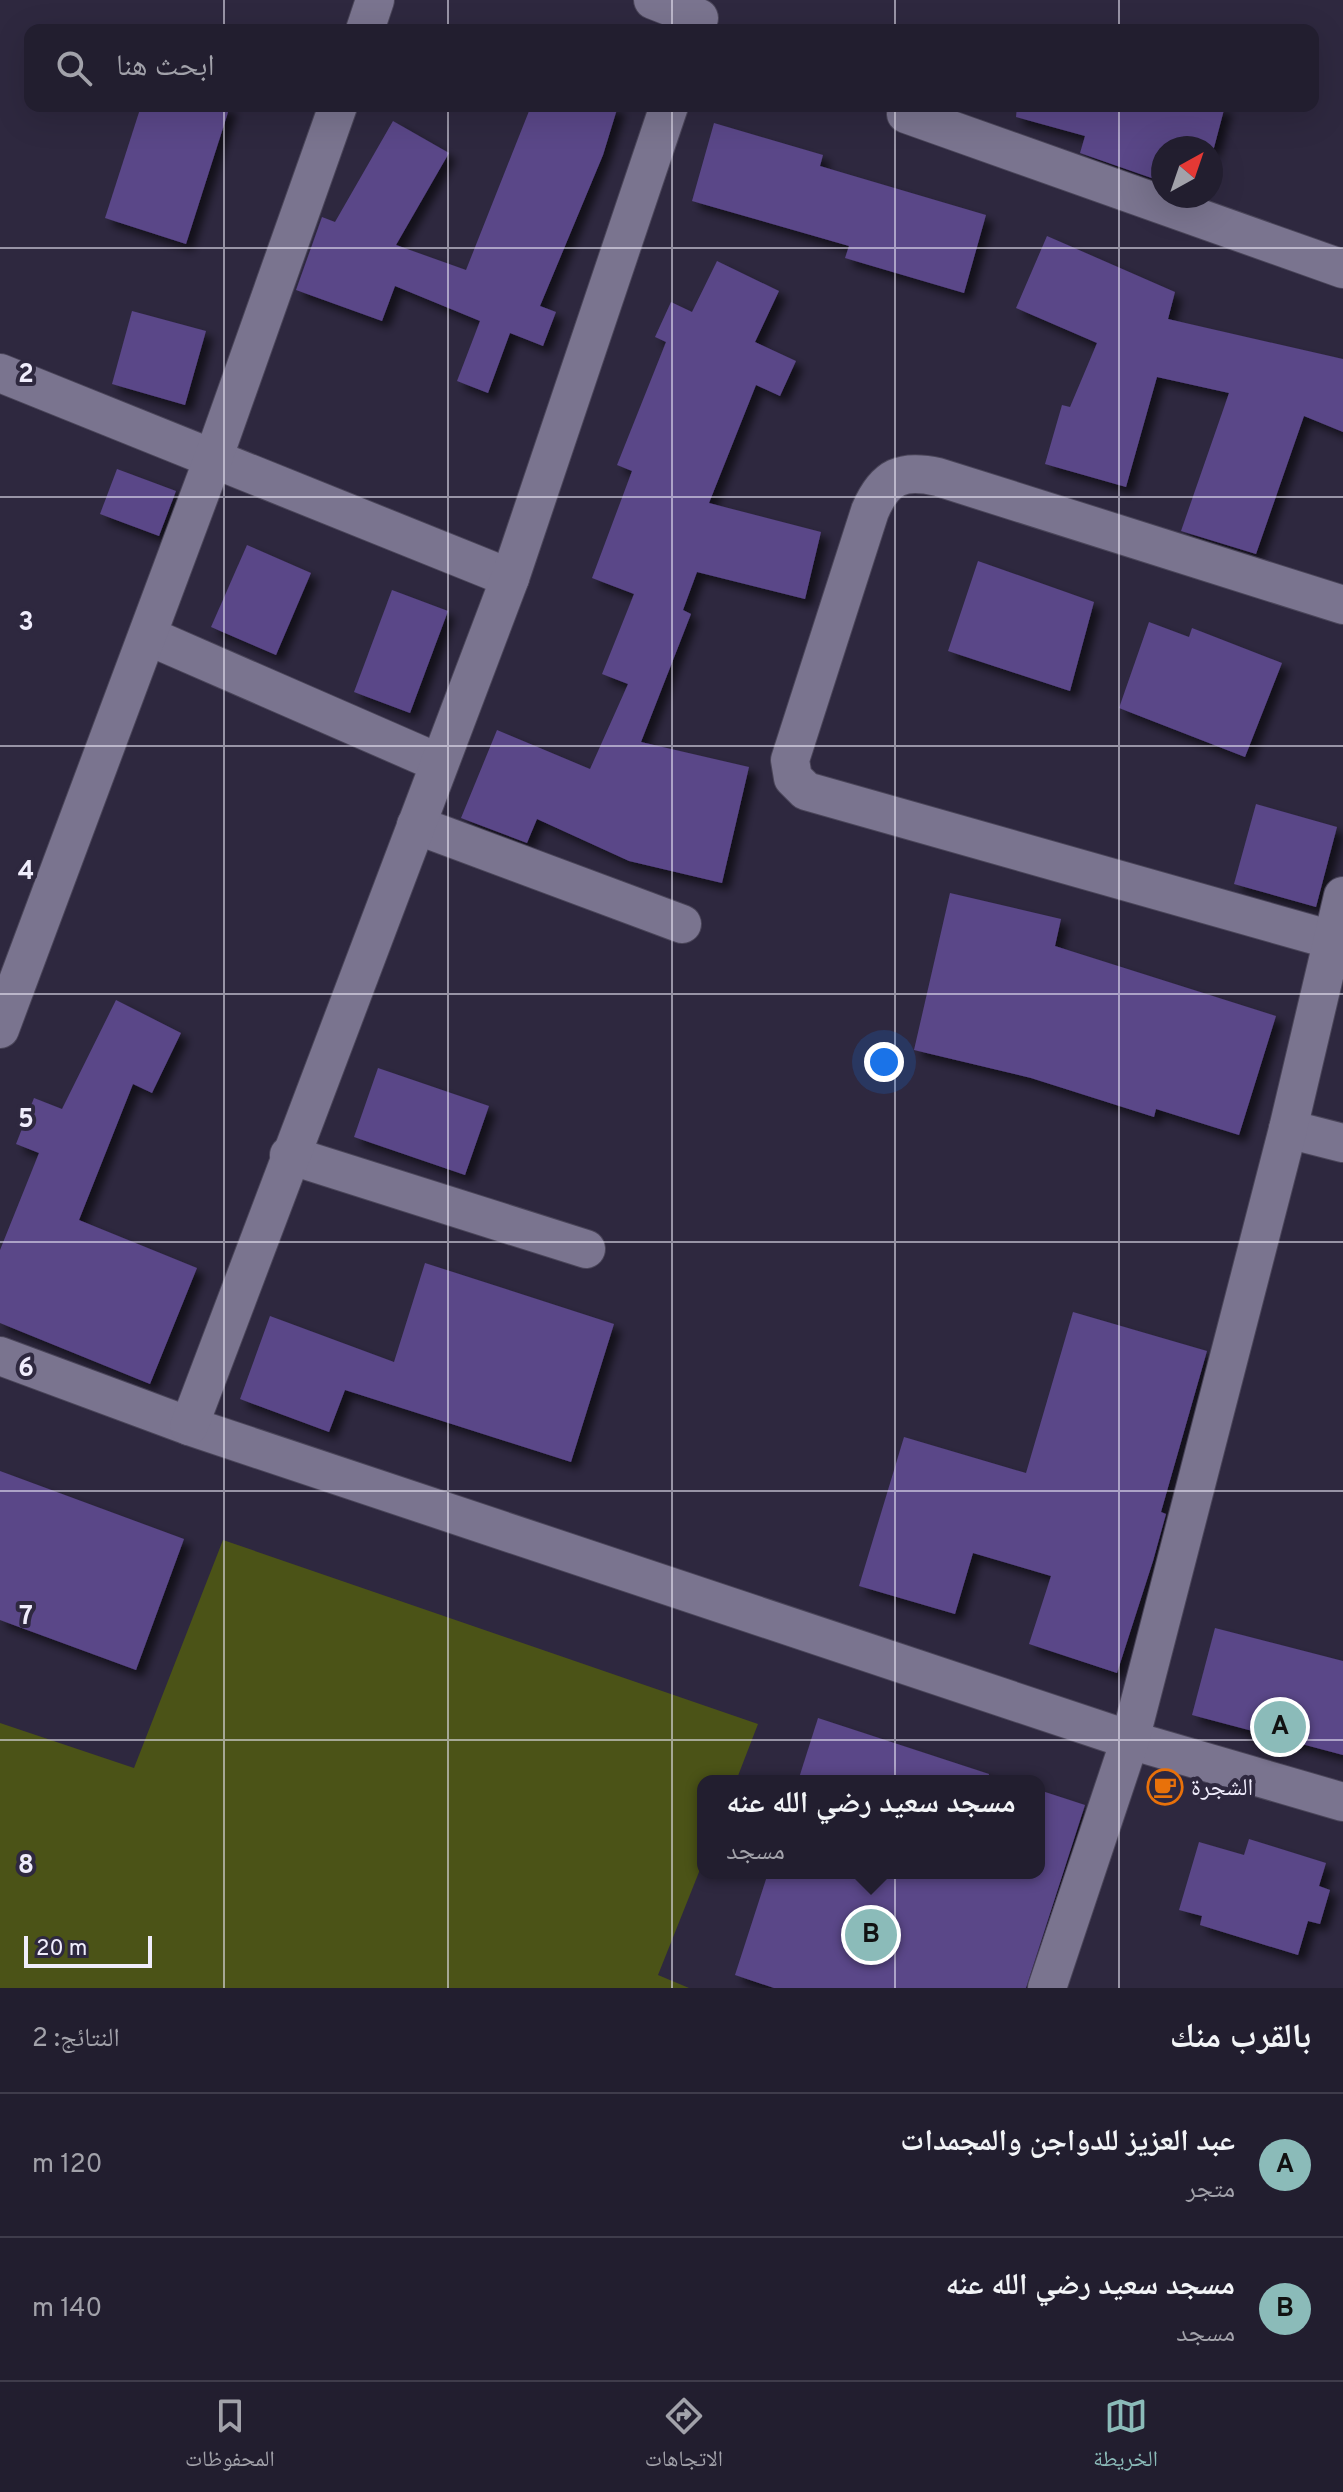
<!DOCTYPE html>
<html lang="ar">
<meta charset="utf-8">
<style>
:root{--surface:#221e2f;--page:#2e2b3b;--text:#f1f3f6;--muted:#a2a2aa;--line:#3f3c4b;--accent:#8bbbb9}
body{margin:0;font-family:Overpass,"Noto Naskh Arabic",sans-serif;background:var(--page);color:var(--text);direction:rtl}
.compass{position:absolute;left:1151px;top:136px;width:72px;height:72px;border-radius:50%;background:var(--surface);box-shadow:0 8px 32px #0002;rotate:40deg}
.scale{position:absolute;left:24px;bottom:20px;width:128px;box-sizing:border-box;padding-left:8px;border:4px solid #f0edfc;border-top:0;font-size:22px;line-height:28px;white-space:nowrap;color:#f0edfc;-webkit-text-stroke:6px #2e283f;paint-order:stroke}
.you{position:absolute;left:884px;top:1062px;width:28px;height:28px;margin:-20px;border:6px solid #fff;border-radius:50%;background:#1a73e8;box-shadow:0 0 0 12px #1a73e833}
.badge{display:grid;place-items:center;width:52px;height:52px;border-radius:50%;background:var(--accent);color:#111;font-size:26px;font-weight:700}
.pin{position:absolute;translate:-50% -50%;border:4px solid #fff;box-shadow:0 2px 8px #0006}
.popup{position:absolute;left:697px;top:1775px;width:348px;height:104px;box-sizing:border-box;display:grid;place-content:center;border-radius:16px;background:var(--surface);filter:drop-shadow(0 2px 6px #0005);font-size:26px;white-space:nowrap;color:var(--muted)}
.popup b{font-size:30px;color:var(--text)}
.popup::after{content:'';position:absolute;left:50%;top:100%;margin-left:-16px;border:16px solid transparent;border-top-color:var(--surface)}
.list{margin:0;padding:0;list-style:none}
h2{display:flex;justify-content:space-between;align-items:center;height:104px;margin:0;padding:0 32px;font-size:34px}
h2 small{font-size:26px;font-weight:400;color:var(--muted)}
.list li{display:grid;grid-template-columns:52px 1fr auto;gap:24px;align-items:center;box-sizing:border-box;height:144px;padding:0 32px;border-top:2px solid var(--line)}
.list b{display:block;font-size:30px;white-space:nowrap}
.list p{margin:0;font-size:26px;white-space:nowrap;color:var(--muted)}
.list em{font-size:26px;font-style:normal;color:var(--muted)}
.icon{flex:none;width:44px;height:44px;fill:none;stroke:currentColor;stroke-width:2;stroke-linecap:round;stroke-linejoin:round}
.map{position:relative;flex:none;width:1343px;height:1988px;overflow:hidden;direction:ltr}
.search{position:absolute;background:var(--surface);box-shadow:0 8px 32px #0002;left:24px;right:24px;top:24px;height:88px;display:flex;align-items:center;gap:20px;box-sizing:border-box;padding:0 28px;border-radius:16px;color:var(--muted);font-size:30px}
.sheet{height:392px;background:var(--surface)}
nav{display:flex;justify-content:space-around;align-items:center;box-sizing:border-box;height:112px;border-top:2px solid var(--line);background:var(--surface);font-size:22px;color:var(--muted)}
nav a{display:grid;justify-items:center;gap:4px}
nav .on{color:var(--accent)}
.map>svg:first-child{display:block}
</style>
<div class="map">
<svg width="1343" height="1988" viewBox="0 0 1343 1988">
<defs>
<filter id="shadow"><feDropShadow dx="7" dy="7" stdDeviation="4" flood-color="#0009"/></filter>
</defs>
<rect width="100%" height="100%" fill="#2e283f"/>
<path fill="#4b5317" d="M 223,1540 L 758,1724 L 736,1781 L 703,1781 L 703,1862 L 658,1975 L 689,1988 L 0,1988 L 0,1723 L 134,1768 Z"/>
<g fill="#5a4688" filter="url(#shadow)">
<path d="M 141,106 L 230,106 L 186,244 L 105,218 Z"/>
<path d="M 531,106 L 618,106 L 603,155 L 540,306 L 556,312 L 543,346 L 510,333 L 488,393 L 457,381 L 480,321 L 395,286 L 382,321 L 296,290 L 322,217 L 335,222 L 393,121 L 449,153 L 396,245 L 466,270 Z"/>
<path d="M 1017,106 L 1225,106 L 1211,159 L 1211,148 L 1163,148 L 1163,182 L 1080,153 L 1085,136 L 1016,117 Z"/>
<path d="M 714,123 L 823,155 L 820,166 L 986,215 L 964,293 L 845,258 L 849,246 L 692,201 Z"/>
<path d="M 1047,236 L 1175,292 L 1168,319 L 1343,359 L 1343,432 L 1304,416 L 1256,554 L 1181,531 L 1229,393 L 1157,377 L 1126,487 L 1045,464 L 1062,405 L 1070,407 L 1097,343 L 1016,308 Z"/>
<path d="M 717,261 L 779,291 L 755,342 L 796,361 L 780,396 L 756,385 L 709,503 L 821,532 L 805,599 L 697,572 L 683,610 L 691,614 L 641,742 L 749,767 L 722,883 L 629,861 L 537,819 L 527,843 L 461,818 L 497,730 L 590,769 L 628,684 L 602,674 L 634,594 L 592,578 L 632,471 L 617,465 L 666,342 L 655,337 L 671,302 L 692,312 Z"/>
<path d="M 132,311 L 206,331 L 185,405 L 112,384 Z"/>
<path d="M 117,469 L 176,491 L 159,536 L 100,514 Z"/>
<path d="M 247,545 L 311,573 L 276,655 L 211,627 Z"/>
<path d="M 978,561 L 1094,602 L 1070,691 L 948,651 Z"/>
<path d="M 392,590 L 448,611 L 410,713 L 354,692 Z"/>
<path d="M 1149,622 L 1189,637 L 1192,628 L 1282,663 L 1245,757 L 1119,708 Z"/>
<path d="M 1256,804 L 1337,827 L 1316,907 L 1234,884 Z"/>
<path d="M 950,893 L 1061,919 L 1055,946 L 1276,1016 L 1239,1135 L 1156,1109 L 1154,1117 L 1031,1078 L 914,1050 Z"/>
<path d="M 116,1000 L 181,1033 L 152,1093 L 133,1084 L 79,1220 L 197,1268 L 150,1384 L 0,1323 L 0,1250 L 39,1153 L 16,1144 L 34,1098 L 62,1109 Z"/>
<path d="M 378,1068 L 489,1106 L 465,1175 L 354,1137 Z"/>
<path d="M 425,1263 L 614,1324 L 571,1462 L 345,1390 L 329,1432 L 240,1399 L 270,1316 L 394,1362 Z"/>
<path d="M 1073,1312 L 1207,1351 L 1161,1512 L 1166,1514 L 1153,1561 L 1117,1673 L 1029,1644 L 1051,1576 L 973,1553 L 955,1614 L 859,1586 L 904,1437 L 1026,1473 Z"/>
<path d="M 0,1471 L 184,1539 L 136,1670 L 0,1620 Z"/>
<path d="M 1215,1628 L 1343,1661 L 1343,1755 L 1192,1715 Z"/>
<path d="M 818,1718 L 989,1774 L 988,1781 L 798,1781 Z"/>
<path d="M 1039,1790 L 1085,1805 L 1026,1988 L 774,1988 L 735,1975 L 768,1873 L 1039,1873 Z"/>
<path d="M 1249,1839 L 1326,1863 L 1319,1886 L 1330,1890 L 1320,1924 L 1308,1921 L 1298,1955 L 1200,1925 L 1202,1916 L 1179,1910 L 1199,1842 L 1244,1855 Z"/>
</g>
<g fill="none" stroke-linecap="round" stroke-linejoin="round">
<defs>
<g id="street">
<path d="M 653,0 L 699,18"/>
<path d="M 365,30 L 375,0"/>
<path d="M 906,114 L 1343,269"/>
<path d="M 0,373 L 510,578"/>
<path d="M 148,636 L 439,763"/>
<path d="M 416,825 L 682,924"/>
<path d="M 1332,940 L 806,791 L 793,778 L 790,760 L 870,511 C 885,476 902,469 938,477 L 1343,605"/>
<path d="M 0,1029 L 213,459 L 338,106"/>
<path d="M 1288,1129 L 1343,1143"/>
<path d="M 289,1155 L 586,1249"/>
<path d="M 0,1356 L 189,1426 L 1130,1740 L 1343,1802"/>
<path d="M 189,1426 L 510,578 L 669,106"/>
<path d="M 1047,1988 L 1130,1740 L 1288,1129 L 1343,896"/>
</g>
</defs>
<use href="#street" stroke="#4a4559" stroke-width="40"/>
<use href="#street" stroke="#7a748f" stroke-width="38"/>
</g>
<path fill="none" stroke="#f0edfc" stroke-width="2" stroke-opacity="0.55" d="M 224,0 L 224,30M 448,0 L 448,30M 672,0 L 672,30M 895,0 L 895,30M 1119,0 L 1119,30M 224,106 L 224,1988M 448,106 L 448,1988M 672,106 L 672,1988M 895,106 L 895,1988M 1119,106 L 1119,1988M 0,248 L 1343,248M 0,497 L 1343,497M 0,746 L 1343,746M 0,994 L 1343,994M 0,1242 L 1343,1242M 0,1491 L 1343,1491M 0,1740 L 1343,1740"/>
<defs>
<symbol id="cafe-ring" viewBox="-11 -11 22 22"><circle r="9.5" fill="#2e283f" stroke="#e8710a" stroke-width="1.5"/><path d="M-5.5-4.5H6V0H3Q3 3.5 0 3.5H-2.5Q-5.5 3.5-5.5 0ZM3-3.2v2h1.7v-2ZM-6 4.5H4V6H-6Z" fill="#e8710a"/></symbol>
</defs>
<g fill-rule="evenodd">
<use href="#cafe-ring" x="1145" y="1767" width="40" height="40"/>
</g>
<g text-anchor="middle" stroke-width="8" stroke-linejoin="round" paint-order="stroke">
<g font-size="24" fill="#f0edfc" stroke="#2e283f" text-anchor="start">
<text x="1191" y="1795">الشجرة</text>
</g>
</g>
<g font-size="26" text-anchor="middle" font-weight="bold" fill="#f0edfc" stroke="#2e283f" stroke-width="8" stroke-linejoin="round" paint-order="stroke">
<text x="26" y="382">2</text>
<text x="26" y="630">3</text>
<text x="26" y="879">4</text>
<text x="26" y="1127">5</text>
<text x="26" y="1376">6</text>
<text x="26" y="1624">7</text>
<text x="26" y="1873">8</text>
</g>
</svg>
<svg class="compass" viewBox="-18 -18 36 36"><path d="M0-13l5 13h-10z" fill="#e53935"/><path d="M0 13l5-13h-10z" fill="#a2a2aa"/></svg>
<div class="scale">20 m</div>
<div class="you"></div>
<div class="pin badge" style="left:1280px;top:1727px">A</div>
<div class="pin badge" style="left:871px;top:1935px">B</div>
<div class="popup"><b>مسجد سعيد رضي الله عنه</b>مسجد</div>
<div class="search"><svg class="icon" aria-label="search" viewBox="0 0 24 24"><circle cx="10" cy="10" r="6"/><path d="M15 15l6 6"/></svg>ابحث هنا</div>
</div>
<section class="sheet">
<h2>بالقرب منك<small>النتائج: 2</small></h2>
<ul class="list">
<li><span class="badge">A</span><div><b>عبد العزيز للدواجن والمجمدات</b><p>متجر</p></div><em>120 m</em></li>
<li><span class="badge">B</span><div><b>مسجد سعيد رضي الله عنه</b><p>مسجد</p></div><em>140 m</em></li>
</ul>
</section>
<nav>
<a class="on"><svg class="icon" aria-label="map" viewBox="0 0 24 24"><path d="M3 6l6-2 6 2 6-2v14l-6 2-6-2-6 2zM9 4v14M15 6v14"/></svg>الخريطة</a>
<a><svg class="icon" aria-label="directions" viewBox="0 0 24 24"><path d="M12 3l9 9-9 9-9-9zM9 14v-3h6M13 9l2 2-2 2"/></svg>الاتجاهات</a>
<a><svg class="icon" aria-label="saved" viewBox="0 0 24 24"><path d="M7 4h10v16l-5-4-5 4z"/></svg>المحفوظات</a>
</nav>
